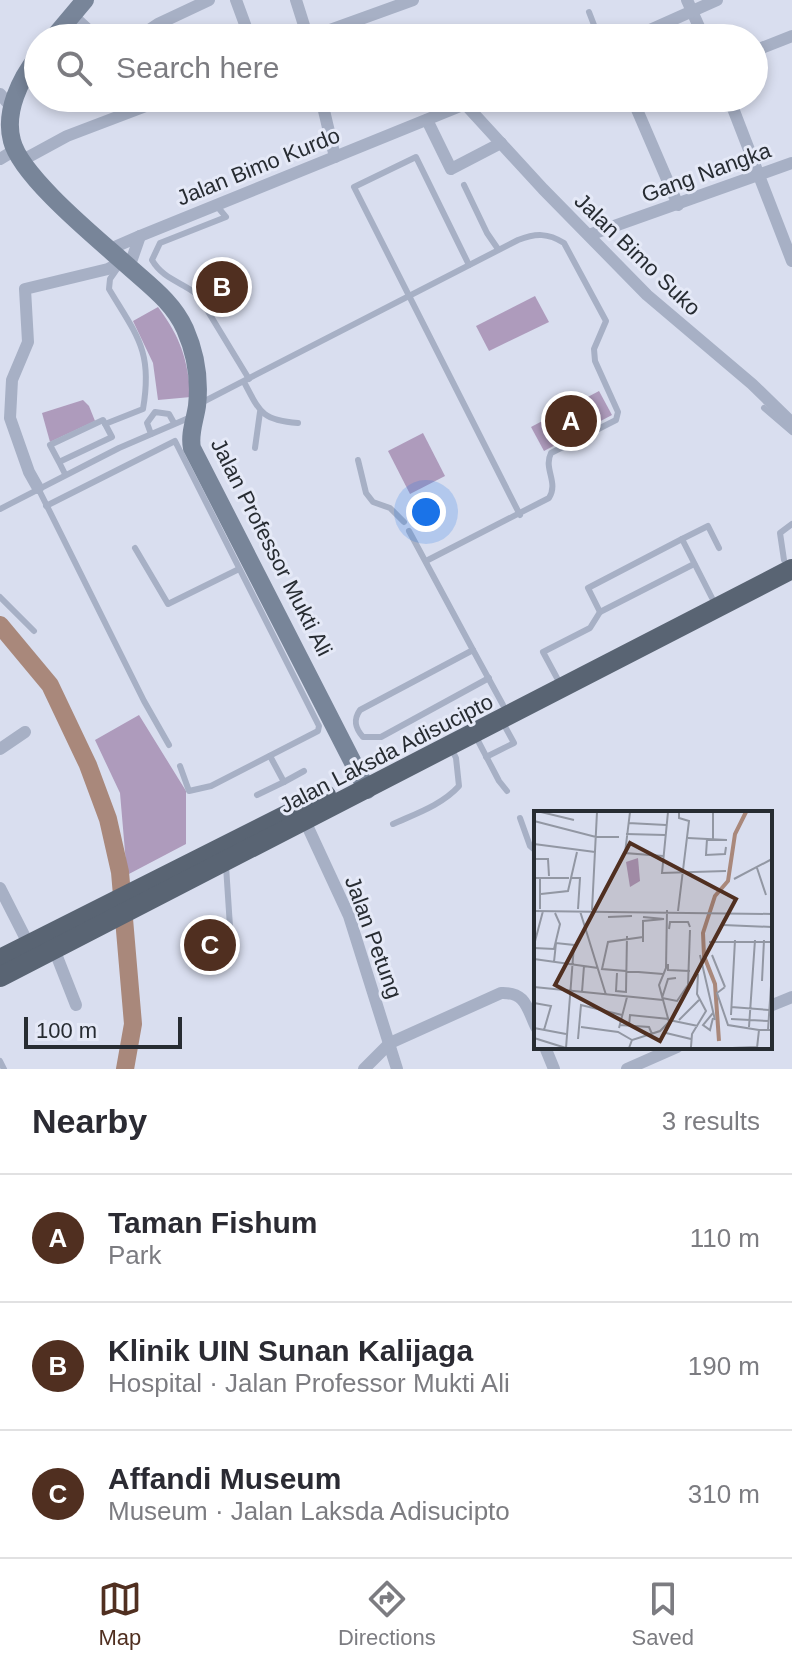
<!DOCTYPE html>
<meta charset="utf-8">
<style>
:root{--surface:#fff;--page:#f2f2f3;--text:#2b2b33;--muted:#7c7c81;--line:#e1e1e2;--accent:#502f20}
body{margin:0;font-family:Helvetica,sans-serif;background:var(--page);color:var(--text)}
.scale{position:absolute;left:24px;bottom:20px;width:158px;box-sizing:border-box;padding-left:8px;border:4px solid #272c32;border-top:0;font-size:22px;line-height:28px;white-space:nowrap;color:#272c32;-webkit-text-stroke:6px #e5e9f7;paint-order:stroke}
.you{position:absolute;left:426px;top:512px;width:28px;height:28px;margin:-20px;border:6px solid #fff;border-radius:50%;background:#1a73e8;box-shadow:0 0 0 12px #1a73e833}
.badge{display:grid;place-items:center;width:52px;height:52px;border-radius:50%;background:var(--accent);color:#fff;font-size:26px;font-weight:700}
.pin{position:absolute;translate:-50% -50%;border:4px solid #fff;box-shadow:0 2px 8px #0006}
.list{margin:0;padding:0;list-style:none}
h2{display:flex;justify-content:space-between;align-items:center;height:104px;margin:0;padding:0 32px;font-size:34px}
h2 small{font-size:26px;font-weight:400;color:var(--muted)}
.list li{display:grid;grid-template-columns:52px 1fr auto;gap:24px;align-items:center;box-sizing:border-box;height:128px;padding:0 32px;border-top:2px solid var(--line)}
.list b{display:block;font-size:30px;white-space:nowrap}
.list p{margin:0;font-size:26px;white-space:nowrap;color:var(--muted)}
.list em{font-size:26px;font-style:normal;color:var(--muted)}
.icon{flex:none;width:44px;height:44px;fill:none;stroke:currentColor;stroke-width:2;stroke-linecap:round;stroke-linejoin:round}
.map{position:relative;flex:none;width:792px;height:1069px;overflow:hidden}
.search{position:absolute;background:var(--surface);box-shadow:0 4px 12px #0003;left:24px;right:24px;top:24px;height:88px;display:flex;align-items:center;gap:20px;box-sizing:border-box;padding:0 28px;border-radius:44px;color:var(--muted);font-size:30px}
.sheet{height:488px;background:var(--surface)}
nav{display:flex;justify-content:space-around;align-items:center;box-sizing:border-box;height:112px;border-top:2px solid var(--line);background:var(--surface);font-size:22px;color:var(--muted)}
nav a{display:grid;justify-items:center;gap:4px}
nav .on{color:var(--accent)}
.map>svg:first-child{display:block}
</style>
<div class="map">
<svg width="792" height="1069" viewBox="0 0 792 1069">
<rect width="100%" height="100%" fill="#d9deef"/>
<g fill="#ae9bbc">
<path d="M 535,296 L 549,322 L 489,351 L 476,326 Z"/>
<path d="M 158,307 C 181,338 187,358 191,397 L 158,400 L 153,363 L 133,321 Z"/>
<path d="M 599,391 L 612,415 L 544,451 L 531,427 Z"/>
<path d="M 83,400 L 89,406 L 95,421 L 50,442 L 42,413 Z"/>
<path d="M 423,433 L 445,476 L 410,494 L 388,451 Z"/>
<path d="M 139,715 L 186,791 L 186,844 L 127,875 L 120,793 L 95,740 Z"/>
</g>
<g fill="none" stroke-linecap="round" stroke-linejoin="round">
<path stroke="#a9887b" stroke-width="18" d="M 0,625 L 50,685 L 88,765 L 108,819 L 120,872 L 133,1024 L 125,1069"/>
<g stroke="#a7b0c5" stroke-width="6">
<path d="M 589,12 L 599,38"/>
<path d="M 464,185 L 487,233 L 498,249"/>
<path d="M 216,205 L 226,217 L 160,243 L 152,260 C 163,279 182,282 198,295 L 249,379"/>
<path d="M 469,265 L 416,157 L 354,187 L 520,515"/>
<path d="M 244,382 C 260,412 261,420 298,423"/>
<path d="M 199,404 L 518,240 C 536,233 548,233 564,243 L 606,321 L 594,349 L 595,361 L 618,412 L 616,420 L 551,453 C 543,469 559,482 549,498 L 426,561"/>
<path d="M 764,408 L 792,432"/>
<path d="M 105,424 L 143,409 C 153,351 137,336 109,289 L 110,279 L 119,266"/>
<path d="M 151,434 L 147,423 L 155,412 L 169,414 L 174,423"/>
<path d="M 255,448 L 260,412"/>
<path d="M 358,460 L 366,493 L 373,502 L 390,508 L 404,522"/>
<path d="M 59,462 L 50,445 L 103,420 L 112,437 L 59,462 L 65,474"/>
<path d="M 38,488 L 144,701 L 169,745"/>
<path d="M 46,506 L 175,441 L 319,726 L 318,731 L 211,786 L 189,791 L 180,766"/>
<path d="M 0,509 L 119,448 L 191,417"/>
<path d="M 409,531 L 473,650 L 360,710 C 353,720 355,728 363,737 L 381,737 L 489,678"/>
<path d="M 682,539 L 708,526 L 719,548"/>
<path d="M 135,548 L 168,604 L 239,569"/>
<path d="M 784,560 L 780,533 L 792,524"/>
<path d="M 0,597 L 34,631"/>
<path d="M 600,612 L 588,588 L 682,539 L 712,598"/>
<path d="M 473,650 L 503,705"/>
<path d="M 557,678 L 543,652 L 590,628 L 600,612 L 694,564"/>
<path d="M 475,735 L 499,781 L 507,791"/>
<path d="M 270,756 L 284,782 L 304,771"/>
<path d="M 486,757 L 514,743 L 502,721"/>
<path d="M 257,795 L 284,782"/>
<path d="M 520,818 L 530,846 L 536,851"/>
<path d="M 393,824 C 415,814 442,805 459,786 L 456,758 L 451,748"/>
<path d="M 226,866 L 231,942"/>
<path d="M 0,1061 L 4,1069"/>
</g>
<g stroke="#a7b0c5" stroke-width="12">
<path d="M 236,0 L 250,38"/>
<path d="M 296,0 L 308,38"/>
<path d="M 687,0 L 704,38"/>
<path d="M 72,15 L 97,38"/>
<path d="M 137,38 L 158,24 L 209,0"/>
<path d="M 308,38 L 413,0"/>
<path d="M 632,38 L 717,0"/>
<path d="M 754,51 L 792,36"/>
<path d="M 0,94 L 12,108"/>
<path d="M 321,98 L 335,157"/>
<path d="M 632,98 L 678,205"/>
<path d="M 729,98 L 792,261"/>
<path d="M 465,104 L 543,189 L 647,295 L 752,384 L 792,423"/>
<path d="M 427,120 L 451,169 L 501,143"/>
<path d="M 0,159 L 15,150"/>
<path d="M 21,161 L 67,136 L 167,98"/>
<path d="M 589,235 L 792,163"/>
<path d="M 111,252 L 117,246 L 140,236 L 480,98"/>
<path d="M 126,265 L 132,259 L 140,236"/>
<path d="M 38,488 L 29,472 L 10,418 L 12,380 L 28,342 L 25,289 L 108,269 L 123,261"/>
<path d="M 0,749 L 25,732"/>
<path d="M 305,821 L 349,916 L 397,1069"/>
<path d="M 0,888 L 29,945"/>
<path d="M 54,949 L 76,1005"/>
<path d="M 770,1006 L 792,997"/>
<path d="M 545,1047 L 554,1069"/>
<path d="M 364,1069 L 390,1043 L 501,993 C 526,992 527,1008 536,1027"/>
<path d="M 627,1069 L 677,1047"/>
</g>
<g stroke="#788599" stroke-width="18">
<path d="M 53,38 L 85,0"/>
<path d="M 38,56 C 20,79 4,112 12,141 C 21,177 99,240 128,266 C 149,285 173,302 185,329 C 196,354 200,379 197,406 C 195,420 189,434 192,448 L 367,790"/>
</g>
<g stroke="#596473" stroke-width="20">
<path d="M 0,959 L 326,795"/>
<path d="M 0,977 L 792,569"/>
</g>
</g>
<g text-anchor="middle" stroke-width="6" stroke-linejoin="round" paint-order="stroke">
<g font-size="22" fill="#272c32" stroke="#e5e9f7">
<text transform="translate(258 166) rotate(-22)" y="8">Jalan Bimo Kurdo</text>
<text transform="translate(706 172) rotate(-20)" y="8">Gang Nangka</text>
<text transform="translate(638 254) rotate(44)" y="8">Jalan Bimo Suko</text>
<text transform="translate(272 547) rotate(63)" y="8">Jalan Professor Mukti Ali</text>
<text transform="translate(386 753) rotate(-27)" y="8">Jalan Laksda Adisucipto</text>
<text transform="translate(374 937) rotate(70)" y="8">Jalan Petung</text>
</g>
</g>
<g transform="translate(534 811)">
<rect width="238" height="238" fill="#d9deef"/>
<path d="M 104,47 L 106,70 L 96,76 L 92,51 Z" fill="#ae9bbc"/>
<path fill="none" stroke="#a9887b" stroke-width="4" d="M 185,230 L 181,173 L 170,145 L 169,122 L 181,85 L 194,70 L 201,23 L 212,1"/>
<path fill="none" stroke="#9297a3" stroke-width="2" d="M 7,1 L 40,9M 96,1 L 91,42 L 129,45M 134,1 L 128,62 L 192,60M 179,1 L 179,29M 0,10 L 62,26 L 85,26M 94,12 L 132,14M 92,23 L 131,24M 154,27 L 193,29M 173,28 L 172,44 L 191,43 L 192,36M 0,33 L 61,41M 0,48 L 14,48 L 15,65M 223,57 L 232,84M 6,66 L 6,98M 0,67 L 35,67M 38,67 L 46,67 L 44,98M 200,68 L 238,48M 7,83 L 34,80 L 43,41M 58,99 L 63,1M 0,100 L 238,103M 46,100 L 72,184M 144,100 L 155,10 L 145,7 L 145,1M 74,106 L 98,105M 109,106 L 130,108 L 109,110 L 109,131M 189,114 L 238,116M 135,118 L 136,111 L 154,111 L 156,116M 109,126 L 74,131 L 68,158 L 129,163M 175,131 L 238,131M 0,134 L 9,100M 0,137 L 20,138 L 26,113 L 21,102M 166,144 L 181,209M 178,144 L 191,176M 0,148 L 64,157M 20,151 L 22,132 L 40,134 L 32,237M 134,153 L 134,159 L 156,160M 83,162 L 82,180 L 92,181 L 93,125M 228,170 L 230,129M 0,176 L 129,189M 191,176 L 183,182 L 194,214 L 225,219M 48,181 L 50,155M 128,187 L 143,190 L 154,174 L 156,119M 128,187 L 134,168 L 142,167M 0,192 L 17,195 L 10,219M 197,196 L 235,199M 179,202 L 169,214 L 176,219 L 179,207M 197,204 L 201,129M 197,208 L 235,210M 135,209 L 164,215M 145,209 L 165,189M 86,214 L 115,216 L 118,223M 95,215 L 96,204 L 135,208M 47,216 L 84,221 L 98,229M 215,216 L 221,129M 0,217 L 32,223M 85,217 L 93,186M 234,219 L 238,160M 132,222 L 157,228M 0,227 L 32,237M 44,228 L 47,194 L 88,204M 157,236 L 158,223 L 172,200 L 163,183 L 164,163M 95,237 L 98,229 L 126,220 L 135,211 L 125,174 L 132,157 L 133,99M 198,237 L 223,236M 223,237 L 225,219 L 238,219"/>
<path fill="#502f20" fill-opacity="0.15" stroke="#502f20" stroke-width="4" d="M 96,32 L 202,88 L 126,230 L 21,174 Z"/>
<rect width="238" height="238" fill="none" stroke="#272c32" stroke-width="4"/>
</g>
</svg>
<div class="scale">100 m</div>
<div class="you"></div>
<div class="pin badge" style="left:571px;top:421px">A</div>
<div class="pin badge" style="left:222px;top:287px">B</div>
<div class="pin badge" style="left:210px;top:945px">C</div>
<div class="search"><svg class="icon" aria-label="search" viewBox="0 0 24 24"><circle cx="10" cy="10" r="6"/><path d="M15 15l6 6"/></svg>Search here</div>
</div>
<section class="sheet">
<h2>Nearby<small>3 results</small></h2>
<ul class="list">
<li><span class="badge">A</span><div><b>Taman Fishum</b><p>Park</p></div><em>110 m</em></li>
<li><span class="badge">B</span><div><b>Klinik UIN Sunan Kalijaga</b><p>Hospital · Jalan Professor Mukti Ali</p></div><em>190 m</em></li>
<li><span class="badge">C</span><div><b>Affandi Museum</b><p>Museum · Jalan Laksda Adisucipto</p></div><em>310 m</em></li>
</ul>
</section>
<nav>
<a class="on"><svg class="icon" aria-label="map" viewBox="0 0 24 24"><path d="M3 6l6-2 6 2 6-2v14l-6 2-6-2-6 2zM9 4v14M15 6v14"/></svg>Map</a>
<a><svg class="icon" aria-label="directions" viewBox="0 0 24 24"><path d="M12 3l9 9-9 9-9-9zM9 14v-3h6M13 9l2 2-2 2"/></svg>Directions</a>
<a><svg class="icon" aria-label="saved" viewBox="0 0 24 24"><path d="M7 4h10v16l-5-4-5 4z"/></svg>Saved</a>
</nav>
